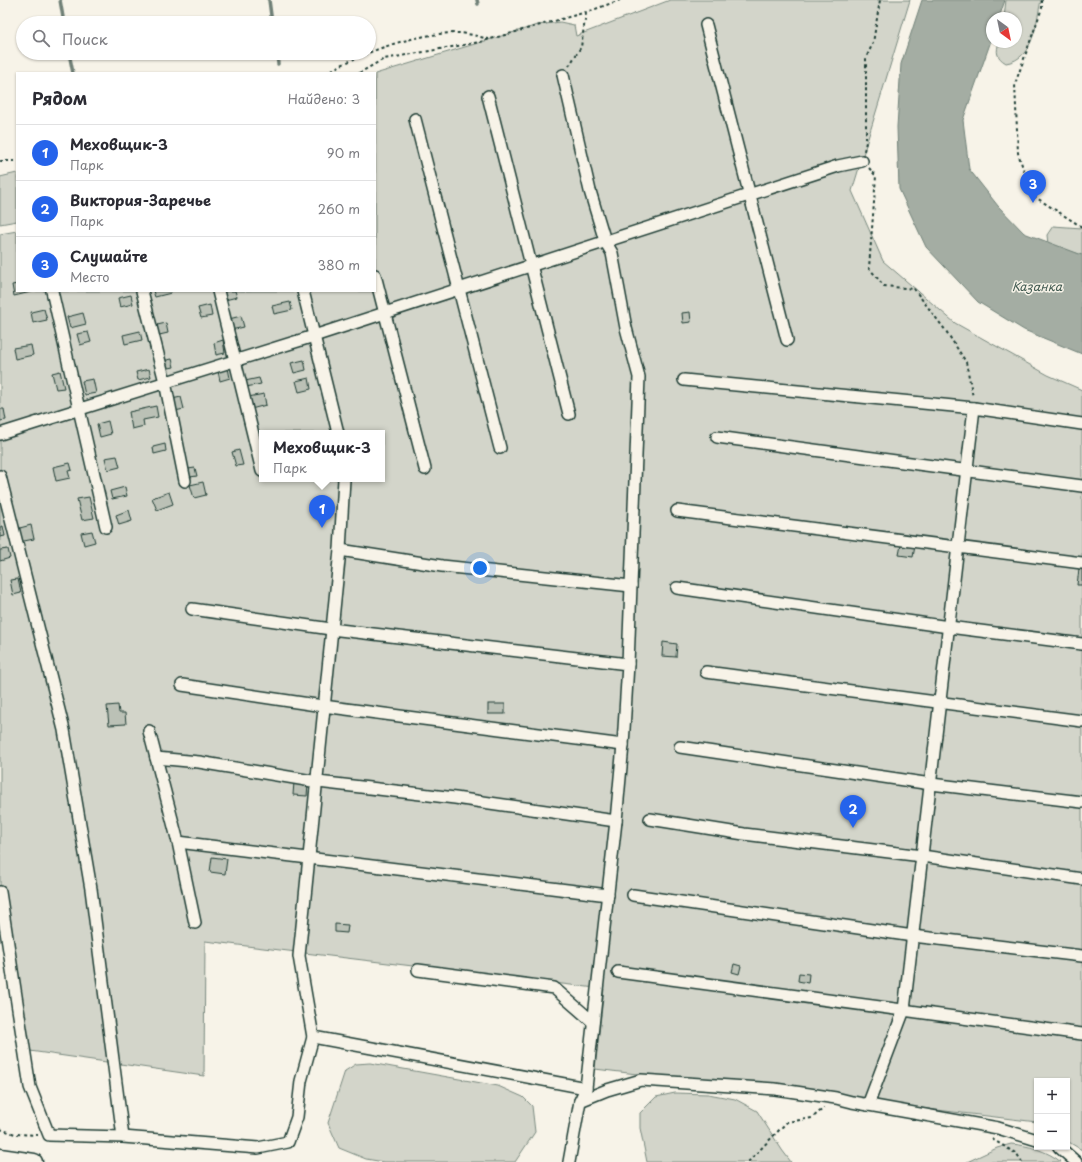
<!DOCTYPE html>
<html lang="ru">
<meta charset="utf-8">
<style>
:root{--surface:#fff;--page:#f2f2f3;--text:#2b2b33;--muted:#7c7c81;--line:#e1e1e2;--accent:#2563eb}
body{margin:0;font-family:"Playpen Sans",sans-serif;background:var(--page);color:var(--text)}
.controls{position:absolute;right:12px;bottom:12px;display:grid;overflow:hidden;border-radius:0px;box-shadow:0 1px 3px #0004}
.controls button{width:36px;height:36px;display:grid;place-items:center;padding:0;border:0;border-bottom:1px solid var(--line);background:var(--surface);color:var(--text);font:20px sans-serif}
.compass{position:absolute;left:986px;top:12px;width:36px;height:36px;border-radius:50%;background:var(--surface);box-shadow:0 1px 3px #0004;rotate:147deg}
.you{position:absolute;left:480px;top:568px;width:14px;height:14px;margin:-10px;border:3px solid #fff;border-radius:50%;background:#1a73e8;box-shadow:0 0 0 6px #1a73e833}
.badge{display:grid;place-items:center;width:26px;height:26px;border-radius:50%;background:var(--accent);color:#fff;font-size:13px;font-weight:700}
.pin{position:absolute;translate:-50% -33px;filter:drop-shadow(0 1px 2px #0008)}
.pin::after{content:'';position:absolute;top:21px;width:14px;height:12px;background:inherit;clip-path:polygon(0 0,100% 0,50% 100%)}
.popup{position:absolute;left:259px;top:430px;width:126px;height:52px;box-sizing:border-box;display:grid;place-content:center;border-radius:0px;background:var(--surface);filter:drop-shadow(0 1px 3px #0005);font-size:13px;white-space:nowrap;color:var(--muted)}
.popup b{font-size:15px;color:var(--text)}
.popup::after{content:'';position:absolute;left:50%;top:100%;margin-left:-8px;border:8px solid transparent;border-top-color:var(--surface)}
.list{margin:0;padding:0;list-style:none}
h2{display:flex;justify-content:space-between;align-items:center;height:52px;margin:0;padding:0 16px;font-size:17px}
h2 small{font-size:13px;font-weight:400;color:var(--muted)}
.list li{display:grid;grid-template-columns:26px 1fr auto;gap:12px;align-items:center;box-sizing:border-box;height:56px;padding:0 16px;border-top:1px solid var(--line)}
.list b{display:block;font-size:15px;white-space:nowrap}
.list p{margin:0;font-size:13px;white-space:nowrap;color:var(--muted)}
.list em{font-size:13px;font-style:normal;color:var(--muted)}
.icon{flex:none;width:22px;height:22px;fill:none;stroke:currentColor;stroke-width:2;stroke-linecap:round;stroke-linejoin:round}
.map{position:relative;flex:none;width:1082px;height:1162px;overflow:hidden}
.search{position:absolute;background:var(--surface);box-shadow:0 1px 3px #0004;left:16px;top:16px;width:360px;height:44px;display:flex;align-items:center;gap:10px;box-sizing:border-box;padding:0 14px;border-radius:22px;color:var(--muted);font-size:15px}
.panel{position:absolute;background:var(--surface);box-shadow:0 1px 3px #0004;left:16px;top:72px;width:360px;height:220px;border-radius:0px}
.map>svg:first-child{display:block}
</style>
<div class="map">
<svg width="1082" height="1162" viewBox="0 0 1082 1162">
<rect width="100%" height="100%" fill="#f7f3e8"/>
<filter id="ink" filterUnits="userSpaceOnUse"><feTurbulence type="fractalNoise" baseFrequency=".025" numOctaves="2"/><feDisplacementMap in="SourceGraphic" scale="8" xChannelSelector="R" yChannelSelector="G"/><feConvolveMatrix kernelMatrix="1 2 1 2 8 2 1 2 1" color-interpolation-filters="sRGB"/></filter>
<g filter="url(#ink)">
<g fill="#d3d5ca" stroke="#79897f" fill-rule="evenodd">
<path d="M 670,0 L 910,0 L 852,191 L 883,261 L 955,323 L 1048,375 L 1082,390 L 1082,1150 L 1067,1141 L 1067,1081 L 1037,1081 L 1037,1122 L 595,1069 L 604,989 L 205,941 L 204,1076 L 30,1051 L 0,892 L 0,234 L 17,231 L 17,291 L 375,291 L 375,74 L 538,25 L 560,22 L 574,25 L 576,36 ZM 262,433 L 382,433 L 382,479 L 262,479 Z"/>
<path d="M 1006,0 L 1041,0 C 1036,23 1034,59 1006,63 C 996,57 996,52 999,42 L 1016,42 L 1016,18 L 1004,18 Z"/>
<path d="M 17,173 L 17,221 L 0,224 L 0,177 Z"/>
<path d="M 1053,226 L 1082,228 L 1082,255 L 1048,244 L 1047,235 Z"/>
<path d="M 370,1063 L 498,1086 L 523,1097 L 532,1106 L 535,1132 L 515,1162 L 384,1162 L 366,1159 L 339,1148 L 328,1123 L 345,1071 L 356,1064 Z"/>
<path d="M 675,1093 L 708,1094 L 735,1099 L 757,1111 L 782,1150 L 791,1162 L 647,1162 L 640,1128 L 640,1113 L 656,1097 Z"/>
<path d="M 1011,1144 C 1027,1145 1048,1151 1061,1162 L 967,1162 L 997,1148 Z"/>
</g>
<path fill="#a4ada3" stroke="#6f8077" d="M 922,0 L 1005,0 L 999,18 L 992,18 L 992,38 L 963,120 L 969,169 L 998,206 L 1024,233 L 1082,255 L 1082,354 L 1024,330 L 978,302 L 926,247 L 899,189 L 897,127 L 901,64 Z"/>
<g fill="none" stroke-linecap="round" stroke-linejoin="round">
<g stroke="#6f8077" stroke-width="3.5">
<path d="M 60,0 L 64,23"/>
<path d="M 269,0 L 272,23"/>
<path d="M 477,0 L 478,4"/>
<path d="M 69,53 L 73,73"/>
<path d="M 277,53 L 278,64"/>
</g>
</g>
<g fill="#bbc1b6" stroke="#1f3d34">
<path d="M 17,284 L 17,291 L 35,291 L 14,296 L 12,285 Z"/>
<path d="M 153,291 L 170,291 L 171,293 L 155,297 Z"/>
<path d="M 223,291 L 235,291 L 237,297 L 225,300 Z"/>
<path d="M 131,295 L 133,304 L 120,307 L 118,298 Z"/>
<path d="M 290,302 L 292,310 L 274,314 L 272,306 Z"/>
<path d="M 210,305 L 212,316 L 201,318 L 198,308 Z"/>
<path d="M 44,309 L 47,320 L 33,323 L 31,312 Z"/>
<path d="M 690,312 L 691,322 L 683,323 L 682,313 Z"/>
<path d="M 83,313 L 86,324 L 70,328 L 67,317 Z"/>
<path d="M 241,316 L 244,327 L 231,330 L 229,319 Z"/>
<path d="M 166,323 L 168,333 L 155,336 L 153,326 Z"/>
<path d="M 140,331 L 142,340 L 125,344 L 123,335 Z"/>
<path d="M 88,332 L 91,342 L 80,345 L 77,334 Z"/>
<path d="M 223,340 L 225,353 L 216,355 L 214,343 Z"/>
<path d="M 31,345 L 33,355 L 15,359 L 13,348 Z"/>
<path d="M 172,359 L 174,367 L 164,369 L 162,361 Z"/>
<path d="M 304,360 L 306,370 L 294,373 L 291,363 Z"/>
<path d="M 228,368 L 230,378 L 220,381 L 218,371 Z"/>
<path d="M 149,369 L 151,377 L 138,380 L 136,372 Z"/>
<path d="M 60,371 L 64,388 L 56,389 L 52,373 Z"/>
<path d="M 259,378 L 261,384 L 246,387 L 245,381 Z"/>
<path d="M 309,378 L 311,389 L 299,392 L 296,381 Z"/>
<path d="M 93,379 L 96,393 L 85,395 L 82,381 Z"/>
<path d="M 264,394 L 266,405 L 251,409 L 248,397 Z"/>
<path d="M 181,397 L 184,409 L 175,411 L 172,399 Z"/>
<path d="M 156,406 L 158,417 L 143,420 L 144,426 L 132,429 L 129,412 Z"/>
<path d="M 0,409 L 4,409 L 6,420 L 0,421 Z"/>
<path d="M 108,421 L 111,434 L 100,437 L 97,424 Z"/>
<path d="M 165,444 L 166,451 L 154,454 L 153,447 Z"/>
<path d="M 239,450 L 243,465 L 236,466 L 232,452 Z"/>
<path d="M 117,456 L 120,467 L 108,470 L 105,458 Z"/>
<path d="M 70,463 L 72,470 L 68,471 L 70,478 L 56,481 L 53,467 Z"/>
<path d="M 195,468 L 197,476 L 190,477 L 188,469 Z"/>
<path d="M 203,482 L 206,495 L 194,498 L 190,485 Z"/>
<path d="M 125,487 L 127,496 L 112,499 L 110,491 Z"/>
<path d="M 169,492 L 173,504 L 157,510 L 152,498 Z"/>
<path d="M 89,497 L 94,518 L 82,520 L 77,499 Z"/>
<path d="M 129,510 L 132,521 L 119,525 L 116,515 Z"/>
<path d="M 31,525 L 34,539 L 19,542 L 16,529 Z"/>
<path d="M 3,526 L 5,536 L 0,537 L 0,527 Z"/>
<path d="M 92,531 L 95,542 L 84,545 L 81,533 Z"/>
<path d="M 901,545 L 915,546 L 913,557 L 899,555 Z"/>
<path d="M 8,549 L 10,558 L 0,561 L 0,550 Z"/>
<path d="M 1079,569 L 1082,569 L 1082,585 L 1077,585 Z"/>
<path d="M 18,579 L 21,593 L 13,595 L 10,580 Z"/>
<path d="M 663,642 L 677,644 L 676,657 L 662,656 Z"/>
<rect x="488" y="704" width="17" height="10"/>
<path d="M 118,705 L 119,713 L 125,713 L 126,724 L 109,725 L 107,706 Z"/>
<path d="M 294,782 L 308,783 L 307,796 L 293,795 Z"/>
<path d="M 212,857 L 227,859 L 225,874 L 210,872 Z"/>
<path d="M 335,924 L 348,925 L 347,933 L 335,932 Z"/>
<path d="M 734,964 L 741,966 L 739,974 L 732,972 Z"/>
<path d="M 799,973 L 809,974 L 808,983 L 798,981 Z"/>
</g>
<g fill="none" stroke-linecap="round" stroke-linejoin="round">
<defs>
<g id="minor">
<path d="M 706,25 L 787,340"/>
<path d="M 563,75 L 590,191 L 605,241 L 612,253 L 626,328 L 639,377 L 628,664 L 623,745 L 616,821 L 586,1088 L 580,1101 L 569,1162"/>
<path d="M 488,96 L 569,414"/>
<path d="M 415,119 L 500,448"/>
<path d="M 375,275 L 425,469"/>
<path d="M 52,291 L 106,527"/>
<path d="M 142,291 L 165,382 L 185,481"/>
<path d="M 218,291 L 262,471"/>
<path d="M 303,291 L 338,433"/>
<path d="M 684,380 L 974,408 L 1082,424"/>
<path d="M 0,434 L 314,336 L 838,166 L 862,161"/>
<path d="M 717,437 L 1082,486"/>
<path d="M 0,476 L 64,730 L 91,889 L 123,1137"/>
<path d="M 344,479 L 340,550 L 299,956 L 313,1037 L 586,1088"/>
<path d="M 677,511 L 1082,563"/>
<path d="M 340,550 L 442,566 L 631,586"/>
<path d="M 677,588 L 949,627 L 1082,644"/>
<path d="M 192,609 L 331,629 L 628,664"/>
<path d="M 706,672 L 1082,721"/>
<path d="M 182,685 L 323,706 L 623,745"/>
<path d="M 149,731 L 178,842 L 195,923"/>
<path d="M 680,747 L 931,784 L 1082,802"/>
<path d="M 156,758 L 199,762 L 318,782 L 455,798 L 616,821"/>
<path d="M 650,819 L 744,834 L 922,856 L 1082,879"/>
<path d="M 178,842 L 608,895"/>
<path d="M 0,892 L 30,1087 L 49,1135 L 123,1137 L 258,1148 L 288,1142 L 297,1117 L 301,1081 L 313,1037"/>
<path d="M 633,895 L 913,936 L 1082,956"/>
<path d="M 418,970 L 554,988 L 593,1022"/>
<path d="M 618,972 L 1082,1034"/>
<path d="M 580,1101 L 607,1090 L 641,1080 L 775,1089 L 836,1098 L 852,1102 L 998,1128 L 1037,1140"/>
<path d="M 868,1105 L 904,1010 L 974,408"/>
<path d="M 1059,1147 L 1076,1162"/>
</g>
<path id="highway" d="M 0,1157 L 34,1162"/>
</defs>
<use href="#minor" stroke="#1f3d34" stroke-width="14"/>
<use href="#highway" stroke="#1f3d34" stroke-width="19"/>
<g stroke="#1f3d34" stroke-width="2" stroke-dasharray="3 3" stroke-linecap="butt">
<path d="M 1042,0 L 1042,8 L 1015,84 L 1018,153 L 1032,195 L 1082,227"/>
<path d="M 569,66 L 581,47 L 586,13"/>
<path d="M 326,73 C 364,52 414,33 458,33 C 468,33 479,37 489,39"/>
<path d="M 359,73 L 384,59 L 480,42 L 590,11 L 620,0"/>
<path d="M 864,151 L 866,142 L 866,58 L 873,43 L 880,0"/>
<path d="M 0,161 L 17,161"/>
<path d="M 869,168 L 876,176 L 869,268 L 884,286 L 914,289 L 946,331 L 966,362 L 973,397"/>
<path d="M 0,1129 L 15,1134 L 38,1135"/>
<path d="M 992,1139 L 1017,1154 L 1022,1162"/>
<path d="M 748,1162 L 787,1122 L 812,1118 L 824,1108"/>
</g>
<use href="#minor" stroke="#f7f3e8" stroke-width="11"/>
<use href="#highway" stroke="#f7f3e8" stroke-width="16"/>
</g>
</g>
<g text-anchor="middle" stroke-width="3" stroke-linejoin="round" paint-order="stroke">
<g font-size="12" font-style="italic" fill="#405950" stroke="#f7f3e8">
<text x="1037" y="291">Казанка</text>
</g>
</g>
</svg>
<div class="controls">
<button>+</button>
<button>−</button>
</div>
<svg class="compass" viewBox="-18 -18 36 36"><path d="M0-13l5 13h-10z" fill="#e53935"/><path d="M0 13l5-13h-10z" fill="#7c7c81"/></svg>
<div class="you"></div>
<div class="pin badge" style="left:322px;top:528px">1</div>
<div class="popup"><b>Меховщик-3</b>Парк</div>
<div class="pin badge" style="left:853px;top:828px">2</div>
<div class="pin badge" style="left:1033px;top:203px">3</div>
<div class="search"><svg class="icon" aria-label="search" viewBox="0 0 24 24"><circle cx="10" cy="10" r="6"/><path d="M15 15l6 6"/></svg>Поиск</div>
<section class="panel">
<h2>Рядом<small>Найдено: 3</small></h2>
<ul class="list">
<li><span class="badge">1</span><div><b>Меховщик-3</b><p>Парк</p></div><em>90 m</em></li>
<li><span class="badge">2</span><div><b>Виктория-Заречье</b><p>Парк</p></div><em>260 m</em></li>
<li><span class="badge">3</span><div><b>Слушайте</b><p>Место</p></div><em>380 m</em></li>
</ul>
</section>
</div>
